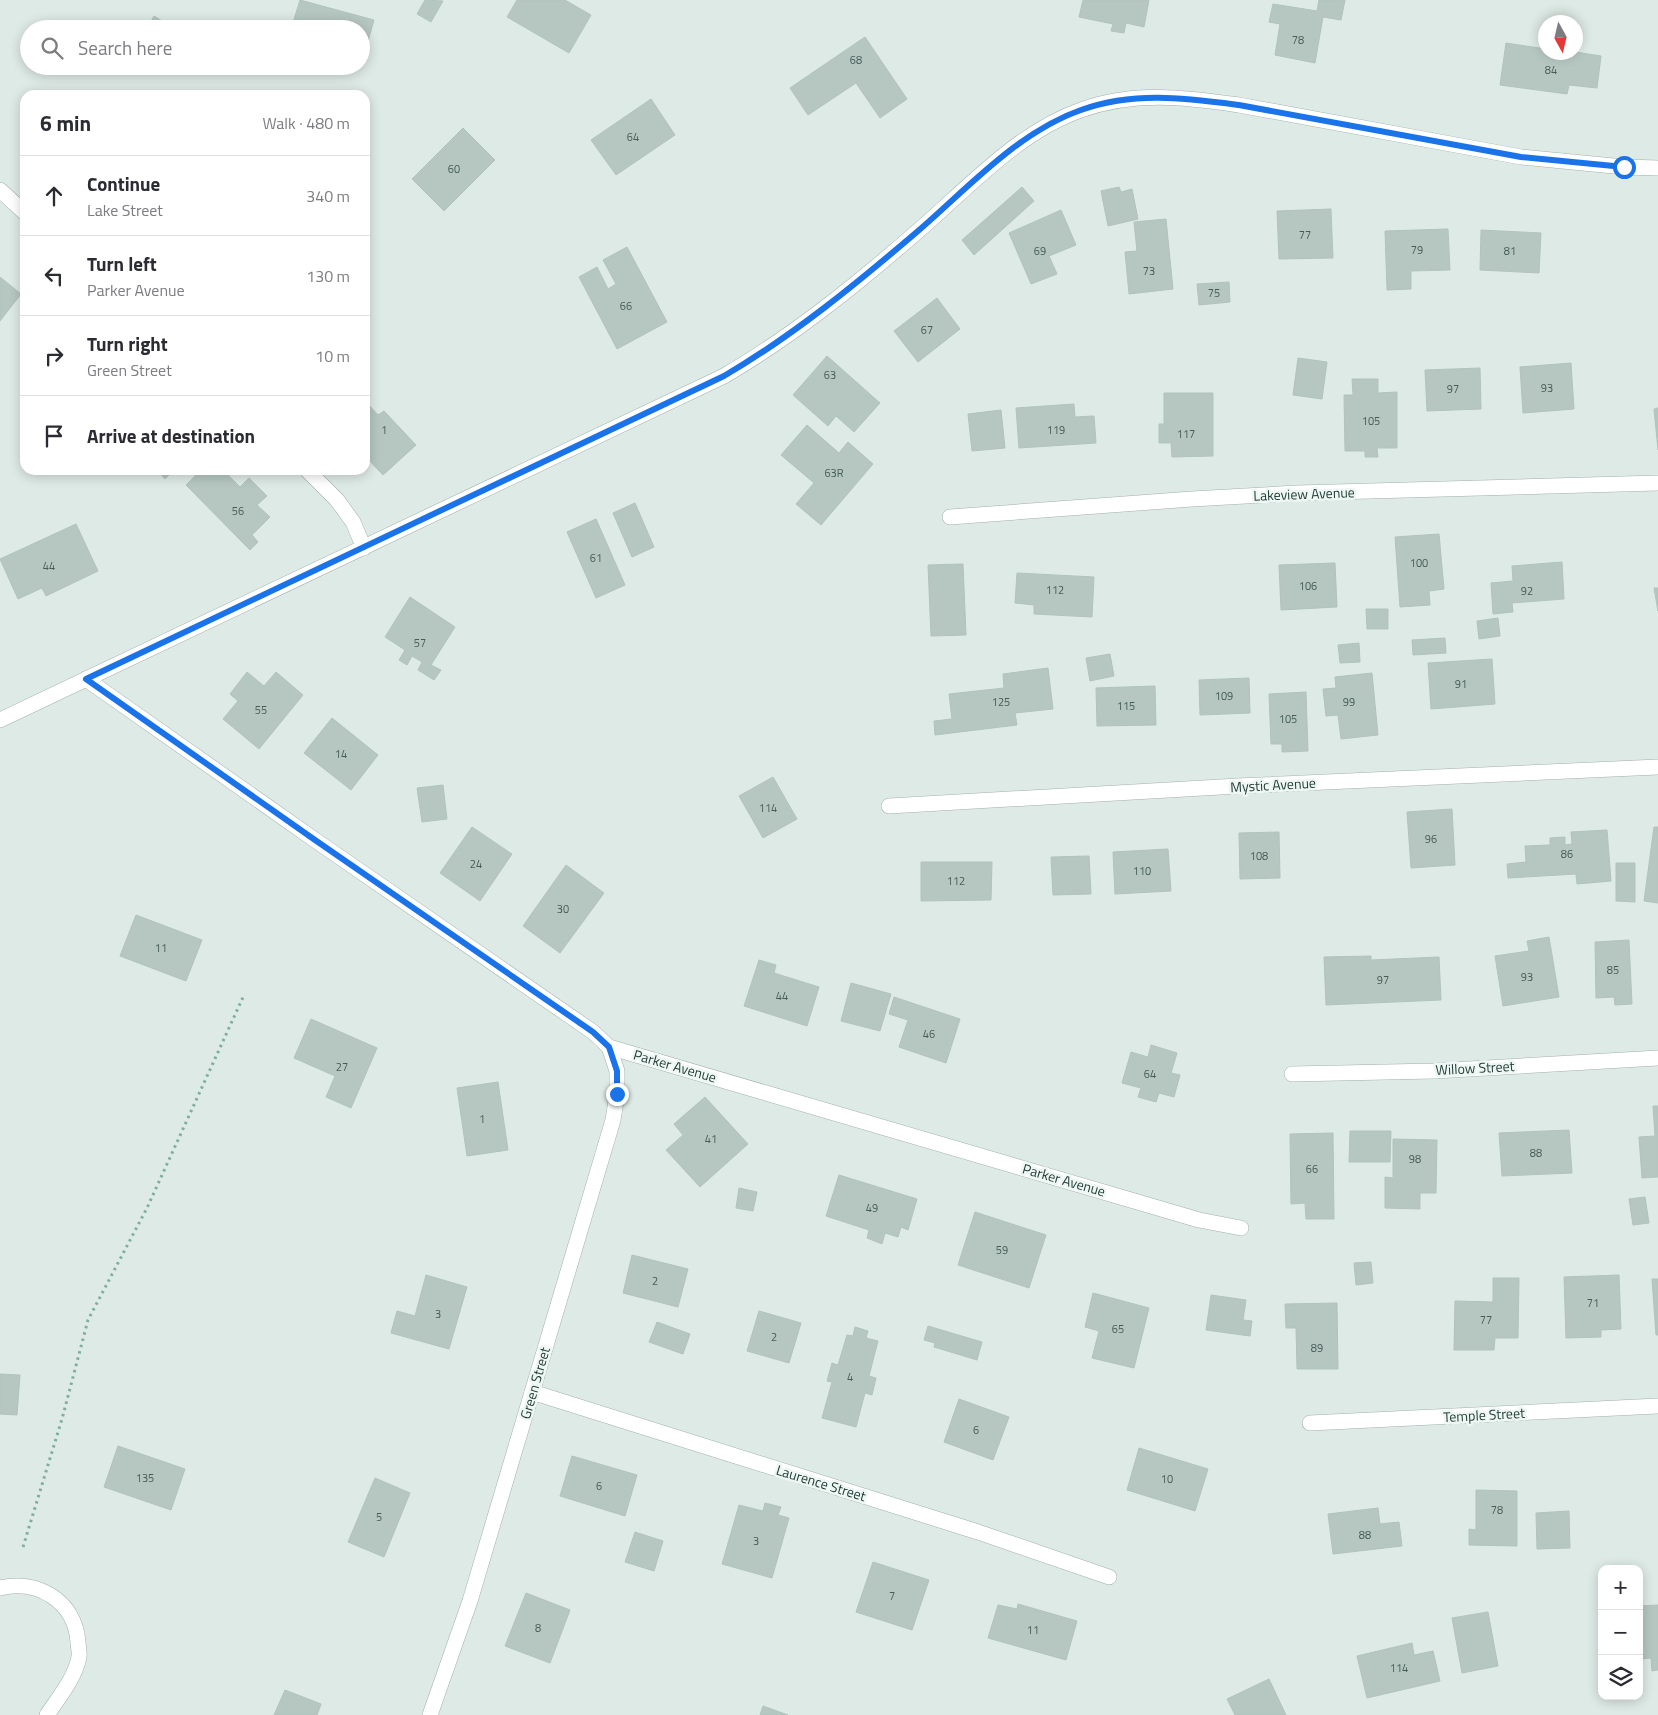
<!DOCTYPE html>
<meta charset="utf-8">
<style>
:root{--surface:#fff;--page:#f2f2f3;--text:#2b2b33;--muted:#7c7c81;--line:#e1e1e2}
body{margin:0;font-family:"Titillium Web",sans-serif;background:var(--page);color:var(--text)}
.controls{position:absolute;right:15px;bottom:15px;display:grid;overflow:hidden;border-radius:10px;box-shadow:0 2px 12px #0003}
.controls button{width:45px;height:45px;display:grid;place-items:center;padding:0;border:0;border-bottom:1px solid var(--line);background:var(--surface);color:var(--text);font:25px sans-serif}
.compass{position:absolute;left:1538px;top:15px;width:45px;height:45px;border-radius:50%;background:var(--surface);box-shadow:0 2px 12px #0003;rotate:172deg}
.stop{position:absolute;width:15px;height:15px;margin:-11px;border:4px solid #1a73e8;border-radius:50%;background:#fff}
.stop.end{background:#1a73e8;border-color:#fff;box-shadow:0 1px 5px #0008}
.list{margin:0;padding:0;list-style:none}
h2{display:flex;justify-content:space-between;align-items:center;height:65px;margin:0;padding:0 20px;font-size:21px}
h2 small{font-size:16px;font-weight:400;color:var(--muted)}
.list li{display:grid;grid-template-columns:32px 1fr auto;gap:15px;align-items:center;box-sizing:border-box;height:80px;padding:0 20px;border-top:1px solid var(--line)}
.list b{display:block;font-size:19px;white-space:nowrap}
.list p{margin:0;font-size:16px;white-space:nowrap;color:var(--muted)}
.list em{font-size:16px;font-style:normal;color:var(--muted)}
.icon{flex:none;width:28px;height:28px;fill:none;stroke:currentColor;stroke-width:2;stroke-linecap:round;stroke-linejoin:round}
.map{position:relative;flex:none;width:1658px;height:1715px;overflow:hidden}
.search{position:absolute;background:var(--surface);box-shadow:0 2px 12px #0003;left:20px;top:20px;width:350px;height:55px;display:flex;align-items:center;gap:12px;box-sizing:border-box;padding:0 18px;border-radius:28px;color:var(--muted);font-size:19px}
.panel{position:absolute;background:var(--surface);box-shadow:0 2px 12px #0003;left:20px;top:90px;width:350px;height:385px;border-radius:15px}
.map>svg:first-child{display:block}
</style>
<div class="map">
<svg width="1658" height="1715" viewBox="0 0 1658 1715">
<rect width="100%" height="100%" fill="#deeae5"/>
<g fill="#b6c7c1" stroke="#b1c3bd">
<path d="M 300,0 L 374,20 L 361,66 L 361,29 L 291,29 Z"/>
<path d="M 425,0 L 443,1 L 431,22 L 417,14 Z"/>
<path d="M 517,0 L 565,0 L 591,15 L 569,53 L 507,17 Z"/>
<path d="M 1083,0 L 1149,0 L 1144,27 L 1126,23 L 1124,33 L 1111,31 L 1113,24 L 1079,17 Z"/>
<path d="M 1319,0 L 1345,0 L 1341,20 L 1323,17 L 1315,63 L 1275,55 L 1280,24 L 1269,22 L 1273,4 L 1317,11 Z"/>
<path d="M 154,16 L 175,29 L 147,29 Z"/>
<path d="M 865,37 L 907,99 L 880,118 L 856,83 L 808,115 L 790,88 Z"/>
<path d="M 1506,43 L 1546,49 L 1546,52 L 1575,52 L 1601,56 L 1597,88 L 1569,85 L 1567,94 L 1500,85 Z"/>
<path d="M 651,99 L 675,135 L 616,175 L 591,140 Z"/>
<path d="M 463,128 L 495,160 L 444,211 L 412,179 Z"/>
<path d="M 1022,187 L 1034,201 L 974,255 L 962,240 Z"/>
<path d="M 1119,187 L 1121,192 L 1132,189 L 1138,219 L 1108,226 L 1101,191 Z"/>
<path d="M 1331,209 L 1333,258 L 1279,259 L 1277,211 Z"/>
<path d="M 1061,210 L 1076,245 L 1049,256 L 1057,274 L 1031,284 L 1009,233 Z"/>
<path d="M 1166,219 L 1173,289 L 1129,294 L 1125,252 L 1137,251 L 1134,222 Z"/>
<path d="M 1448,229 L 1450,270 L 1411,271 L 1411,289 L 1387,290 L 1385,231 Z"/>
<path d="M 1481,230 L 1541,233 L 1539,273 L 1480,270 Z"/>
<path d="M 627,247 L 667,322 L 617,349 L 579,277 L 597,267 L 608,289 L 616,284 L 603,260 Z"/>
<path d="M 0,277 L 21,294 L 0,321 Z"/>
<path d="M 1229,282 L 1230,302 L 1199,305 L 1197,284 Z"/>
<path d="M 937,298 L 960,329 L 918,362 L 894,331 Z"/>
<path d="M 827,356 L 880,403 L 854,432 L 836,416 L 828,426 L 793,395 Z"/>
<path d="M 1298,358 L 1327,362 L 1322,399 L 1293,395 Z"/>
<path d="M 1571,363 L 1574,409 L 1523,413 L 1520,367 Z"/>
<path d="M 1480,368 L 1481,409 L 1427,411 L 1425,370 Z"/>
<path d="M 1352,379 L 1378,379 L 1378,393 L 1397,392 L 1397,448 L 1377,448 L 1378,457 L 1365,457 L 1365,451 L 1345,451 L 1344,395 L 1353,395 Z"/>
<path d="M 1164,393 L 1213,393 L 1213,456 L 1172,457 L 1171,443 L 1159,443 L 1159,424 L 1164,424 Z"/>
<path d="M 367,403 L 378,415 L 384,411 L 416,445 L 383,475 L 365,456 L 365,404 Z"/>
<path d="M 1074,404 L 1075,417 L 1094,416 L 1096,443 L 1019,448 L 1016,408 Z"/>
<path d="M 1658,408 L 1658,450 L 1654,409 Z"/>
<path d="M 1001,410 L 1005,448 L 972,451 L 968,414 Z"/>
<path d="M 807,425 L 839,453 L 848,442 L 873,464 L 821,525 L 796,504 L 814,483 L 781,455 Z"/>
<path d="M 157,470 L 174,470 L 165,479 Z"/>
<path d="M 201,470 L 223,470 L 240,487 L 249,478 L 267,496 L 257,505 L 270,517 L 252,535 L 258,542 L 250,550 L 186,485 Z"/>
<path d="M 635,503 L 654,547 L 632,557 L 613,513 Z"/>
<path d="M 596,519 L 625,585 L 596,598 L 567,532 Z"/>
<path d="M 76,524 L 98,571 L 46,596 L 42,588 L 18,599 L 0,559 Z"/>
<path d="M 1439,534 L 1444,589 L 1429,591 L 1430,605 L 1400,607 L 1395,537 Z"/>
<path d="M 1562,562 L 1564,599 L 1512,603 L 1513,612 L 1493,614 L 1491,583 L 1513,581 L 1512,566 Z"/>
<path d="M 1335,563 L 1337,607 L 1281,610 L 1279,565 Z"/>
<path d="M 963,564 L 966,635 L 931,636 L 928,565 Z"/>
<path d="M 1017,573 L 1094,577 L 1092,617 L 1034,614 L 1034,605 L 1015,603 Z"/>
<path d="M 1654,588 L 1658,588 L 1658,611 Z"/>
<path d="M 410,597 L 455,627 L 431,665 L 441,670 L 434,680 L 418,670 L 422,662 L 412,656 L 407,665 L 399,660 L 405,650 L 385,637 Z"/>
<path d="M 1366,609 L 1388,609 L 1388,629 L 1367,629 Z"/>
<path d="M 1498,618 L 1500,636 L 1479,639 L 1477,621 Z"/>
<path d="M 1445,638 L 1446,653 L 1413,655 L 1412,640 Z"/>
<path d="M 1359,643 L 1360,662 L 1340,663 L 1338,645 Z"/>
<path d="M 1110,654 L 1114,676 L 1090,681 L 1086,658 Z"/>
<path d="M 1492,659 L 1495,704 L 1431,709 L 1428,663 Z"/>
<path d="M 1048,668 L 1053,709 L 1015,713 L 1017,725 L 935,735 L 934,721 L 952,719 L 949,694 L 1004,688 L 1003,674 Z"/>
<path d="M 247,672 L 264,686 L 276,672 L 303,695 L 259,749 L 223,719 L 238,701 L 230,694 Z"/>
<path d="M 1372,673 L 1378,735 L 1341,739 L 1338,715 L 1326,716 L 1323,689 L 1336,688 L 1335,677 Z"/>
<path d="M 1249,678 L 1250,713 L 1200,715 L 1199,680 Z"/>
<path d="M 1155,686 L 1156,725 L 1097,726 L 1096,688 Z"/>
<path d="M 1306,692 L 1308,751 L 1282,752 L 1282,744 L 1271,744 L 1269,694 Z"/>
<path d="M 332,718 L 378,755 L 351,790 L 304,753 Z"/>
<path d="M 773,777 L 797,819 L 763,838 L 739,796 Z"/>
<path d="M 443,785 L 447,819 L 422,822 L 417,788 Z"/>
<path d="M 1452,809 L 1455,865 L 1411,868 L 1407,812 Z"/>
<path d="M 472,827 L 512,854 L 480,901 L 440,873 Z"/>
<path d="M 1654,827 L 1658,827 L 1658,903 L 1644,901 Z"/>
<path d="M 1607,830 L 1611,881 L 1577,884 L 1576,874 L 1508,878 L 1507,864 L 1526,862 L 1525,846 L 1550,845 L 1550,838 L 1565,837 L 1565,845 L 1572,844 L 1571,832 Z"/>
<path d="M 1279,832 L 1280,878 L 1240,879 L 1239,833 Z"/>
<path d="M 1168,849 L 1171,891 L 1115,894 L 1113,852 Z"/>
<path d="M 1089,856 L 1091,894 L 1053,895 L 1051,857 Z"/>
<path d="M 921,862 L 992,862 L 991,900 L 921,901 Z"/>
<path d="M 1616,863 L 1635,863 L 1635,902 L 1616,901 Z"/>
<path d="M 566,865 L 604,893 L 560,953 L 523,926 Z"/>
<path d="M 136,915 L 202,940 L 186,981 L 120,956 Z"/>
<path d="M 1549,937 L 1559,997 L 1503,1006 L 1495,956 L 1529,951 L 1527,941 Z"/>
<path d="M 1629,940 L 1632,1004 L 1615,1005 L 1614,997 L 1596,998 L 1595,942 Z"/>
<path d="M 1371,956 L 1371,960 L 1439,957 L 1441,1000 L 1326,1005 L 1324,957 Z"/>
<path d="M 759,960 L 776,965 L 774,973 L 819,987 L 807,1026 L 744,1006 Z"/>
<path d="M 851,983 L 891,994 L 880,1031 L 841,1021 Z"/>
<path d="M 894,997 L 960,1019 L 946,1063 L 899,1047 L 908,1020 L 889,1014 Z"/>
<path d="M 311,1019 L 377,1048 L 351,1108 L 326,1097 L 335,1076 L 294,1058 Z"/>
<path d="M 1151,1045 L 1177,1053 L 1171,1073 L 1180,1075 L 1174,1097 L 1159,1093 L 1156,1102 L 1138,1097 L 1141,1088 L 1122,1083 L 1131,1052 L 1148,1057 Z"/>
<path d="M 498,1082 L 508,1150 L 467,1156 L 457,1088 Z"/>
<path d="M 705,1097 L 748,1144 L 700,1187 L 666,1150 L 683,1135 L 674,1124 Z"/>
<path d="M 1653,1106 L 1658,1106 L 1658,1177 L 1642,1178 L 1639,1137 L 1655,1136 Z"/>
<path d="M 1569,1130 L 1572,1173 L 1502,1176 L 1499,1133 Z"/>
<path d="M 1350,1131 L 1391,1131 L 1390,1162 L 1349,1162 Z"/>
<path d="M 1333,1133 L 1334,1219 L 1306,1219 L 1305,1203 L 1291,1204 L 1290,1134 Z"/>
<path d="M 1393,1139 L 1437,1140 L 1436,1193 L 1420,1193 L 1420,1209 L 1385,1208 L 1385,1177 L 1393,1178 Z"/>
<path d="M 839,1175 L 917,1199 L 908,1230 L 901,1227 L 898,1237 L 885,1233 L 882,1244 L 867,1238 L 869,1230 L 826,1216 Z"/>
<path d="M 739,1188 L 757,1192 L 753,1211 L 736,1208 Z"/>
<path d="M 1645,1197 L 1649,1223 L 1633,1225 L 1629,1199 Z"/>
<path d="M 975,1212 L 1046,1235 L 1029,1288 L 958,1265 Z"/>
<path d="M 632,1255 L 688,1269 L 678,1307 L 623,1293 Z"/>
<path d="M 1371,1262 L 1373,1283 L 1356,1285 L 1354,1263 Z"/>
<path d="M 426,1275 L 467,1287 L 449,1349 L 391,1333 L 397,1311 L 415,1316 Z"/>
<path d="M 1619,1275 L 1621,1329 L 1601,1330 L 1601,1337 L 1566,1338 L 1564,1277 Z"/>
<path d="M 1493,1278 L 1519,1278 L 1518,1338 L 1495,1338 L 1494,1350 L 1454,1350 L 1455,1301 L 1493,1302 Z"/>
<path d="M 1652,1279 L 1658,1279 L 1658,1335 L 1656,1335 Z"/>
<path d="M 1093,1293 L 1149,1308 L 1134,1368 L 1092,1358 L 1099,1331 L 1085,1327 Z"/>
<path d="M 1211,1295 L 1246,1300 L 1243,1320 L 1252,1321 L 1250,1336 L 1206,1330 Z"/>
<path d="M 1337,1303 L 1338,1369 L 1297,1369 L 1296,1328 L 1286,1328 L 1285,1304 Z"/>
<path d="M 759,1311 L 801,1323 L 789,1363 L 747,1351 Z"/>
<path d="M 657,1322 L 690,1334 L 683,1354 L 649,1342 Z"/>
<path d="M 928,1326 L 982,1342 L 977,1360 L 934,1347 L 935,1343 L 924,1340 Z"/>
<path d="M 855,1327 L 868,1331 L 866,1338 L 878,1341 L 869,1376 L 876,1378 L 872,1395 L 865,1393 L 856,1427 L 822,1418 L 832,1382 L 827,1381 L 832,1363 L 838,1365 L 847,1335 L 853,1336 Z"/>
<path d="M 0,1374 L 20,1375 L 17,1415 L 0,1414 Z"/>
<path d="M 959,1399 L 1009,1417 L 993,1460 L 944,1442 Z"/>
<path d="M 118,1446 L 185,1469 L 171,1510 L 104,1487 Z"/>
<path d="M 1139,1448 L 1208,1469 L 1195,1511 L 1127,1490 Z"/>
<path d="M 572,1456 L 637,1475 L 625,1516 L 560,1496 Z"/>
<path d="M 375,1478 L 410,1493 L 384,1557 L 348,1542 Z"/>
<path d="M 1476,1490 L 1517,1491 L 1517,1546 L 1469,1545 L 1469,1529 L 1476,1530 Z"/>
<path d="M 765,1503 L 781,1507 L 778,1515 L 789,1518 L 772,1578 L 722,1564 L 739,1505 L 763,1511 Z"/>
<path d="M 1378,1508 L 1380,1524 L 1399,1522 L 1402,1546 L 1333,1554 L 1328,1514 Z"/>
<path d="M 1569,1511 L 1570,1548 L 1537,1549 L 1536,1513 Z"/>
<path d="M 635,1532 L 663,1541 L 654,1571 L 625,1562 Z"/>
<path d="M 873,1562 L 929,1580 L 912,1630 L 856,1612 Z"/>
<path d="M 526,1593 L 570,1610 L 550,1663 L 505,1646 Z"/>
<path d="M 1018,1604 L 1077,1621 L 1066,1660 L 988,1638 L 998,1605 L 1017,1609 Z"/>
<path d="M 1658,1605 L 1658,1670 L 1652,1671 L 1651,1658 L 1639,1659 L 1639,1606 Z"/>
<path d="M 1488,1612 L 1498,1666 L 1462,1673 L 1452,1618 Z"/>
<path d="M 1412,1643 L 1414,1655 L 1433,1651 L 1440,1681 L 1367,1698 L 1357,1656 Z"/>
<path d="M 1269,1679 L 1286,1715 L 1235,1715 L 1227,1699 Z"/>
<path d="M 285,1690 L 321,1704 L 317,1715 L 274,1715 Z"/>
<path d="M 763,1706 L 788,1715 L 760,1715 Z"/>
</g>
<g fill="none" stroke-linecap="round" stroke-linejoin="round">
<defs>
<g id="minor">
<path d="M 0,190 L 25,213"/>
<path d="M 307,470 L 337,500 L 353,522 L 364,548"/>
<path d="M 950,517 L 1192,499 L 1297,493 L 1658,483"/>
<path d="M 86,679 L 315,840 L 593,1032 L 609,1047 L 1199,1220 L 1241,1228"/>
<path d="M 889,806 L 1238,786 L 1658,767"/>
<path d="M 1292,1074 L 1434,1071 L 1658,1058"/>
<path d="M 532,1392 L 978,1532 L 1109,1577"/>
<path d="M 1310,1423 L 1658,1406"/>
<path d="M 0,1588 C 38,1579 75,1601 78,1642 C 78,1647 80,1652 79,1657 C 75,1678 59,1697 47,1715"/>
<path d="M 430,1715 L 470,1601 L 613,1120 L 617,1095 L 617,1071 L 609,1047"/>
</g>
<path id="tertiary" d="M 0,720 L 724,376 C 794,335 856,285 918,231 C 968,188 1018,132 1081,110 C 1135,91 1184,97 1239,105 L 1521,157 L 1624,167 L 1658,168"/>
</defs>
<use href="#minor" stroke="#a1b1ac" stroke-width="16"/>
<use href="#tertiary" stroke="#a1b1ac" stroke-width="16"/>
<path stroke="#7eaea1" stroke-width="3" stroke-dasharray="2.5 4" stroke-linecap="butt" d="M 23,1547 L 62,1419 L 88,1320 L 147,1208 L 244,995"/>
<use href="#minor" stroke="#fff" stroke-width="15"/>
<use href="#tertiary" stroke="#fff" stroke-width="15"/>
</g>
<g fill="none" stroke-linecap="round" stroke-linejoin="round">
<path stroke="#1a73e8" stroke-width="6" d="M 617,1094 L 617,1071 L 609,1047 L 593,1032 L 315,840 L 86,679 L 724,376 C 794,335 856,284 918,231 C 968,188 1018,132 1081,110 C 1134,91 1185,98 1239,105 L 1521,157 L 1624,167"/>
</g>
<g text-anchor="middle" stroke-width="5" stroke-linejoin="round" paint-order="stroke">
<g font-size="11" fill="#455c57">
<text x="1298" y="44">78</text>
<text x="856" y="64">68</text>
<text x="1551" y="74">84</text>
<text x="633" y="141">64</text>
<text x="454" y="173">60</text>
<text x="1305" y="239">77</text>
<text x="1417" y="254">79</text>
<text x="1040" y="255">69</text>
<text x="1510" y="255">81</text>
<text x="1149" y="275">73</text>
<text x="1214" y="297">75</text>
<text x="626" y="310">66</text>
<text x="927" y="334">67</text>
<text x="830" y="379">63</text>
<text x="1547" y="392">93</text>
<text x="1453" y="393">97</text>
<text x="1371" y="425">105</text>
<text x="384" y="434">1</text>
<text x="1056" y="434">119</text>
<text x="1186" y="438">117</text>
<text x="834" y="477">63R</text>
<text x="238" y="515">56</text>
<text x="596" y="562">61</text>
<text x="1419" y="567">100</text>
<text x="49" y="570">44</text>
<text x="1308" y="590">106</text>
<text x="1055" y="594">112</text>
<text x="1527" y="595">92</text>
<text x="420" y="647">57</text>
<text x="1461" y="688">91</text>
<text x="1224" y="700">109</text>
<text x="1001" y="706">125</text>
<text x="1349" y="706">99</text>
<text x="1126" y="710">115</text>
<text x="261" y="714">55</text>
<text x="1288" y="723">105</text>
<text x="341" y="758">14</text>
<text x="768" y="812">114</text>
<text x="1431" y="843">96</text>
<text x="1567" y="858">86</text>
<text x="1259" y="860">108</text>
<text x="476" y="868">24</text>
<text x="1142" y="875">110</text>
<text x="956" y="885">112</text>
<text x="563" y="913">30</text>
<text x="161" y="952">11</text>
<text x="1613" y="974">85</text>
<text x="1527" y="981">93</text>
<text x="1383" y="984">97</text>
<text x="782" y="1000">44</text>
<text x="929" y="1038">46</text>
<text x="342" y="1071">27</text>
<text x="1150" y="1078">64</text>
<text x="482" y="1123">1</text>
<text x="711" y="1143">41</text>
<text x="1536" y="1157">88</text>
<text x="1415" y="1163">98</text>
<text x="1312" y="1173">66</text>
<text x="872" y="1212">49</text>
<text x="1002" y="1254">59</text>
<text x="655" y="1285">2</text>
<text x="1593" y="1307">71</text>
<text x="438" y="1318">3</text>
<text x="1486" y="1324">77</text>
<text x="1118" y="1333">65</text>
<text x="774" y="1341">2</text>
<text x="1317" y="1352">89</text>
<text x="850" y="1381">4</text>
<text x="976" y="1434">6</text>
<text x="145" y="1482">135</text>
<text x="1167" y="1483">10</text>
<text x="599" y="1490">6</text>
<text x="1497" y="1514">78</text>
<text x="379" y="1521">5</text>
<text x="1365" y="1539">88</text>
<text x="756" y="1545">3</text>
<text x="892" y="1600">7</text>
<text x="538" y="1632">8</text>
<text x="1033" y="1634">11</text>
<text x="1399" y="1672">114</text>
</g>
<g font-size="14" fill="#1f3934" stroke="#eef7f3">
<text transform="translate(1304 494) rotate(-2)" y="5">Lakeview Avenue</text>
<text transform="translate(1273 785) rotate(-3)" y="5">Mystic Avenue</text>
<text transform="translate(675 1066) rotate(16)" y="5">Parker Avenue</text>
<text transform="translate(1475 1068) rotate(-3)" y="5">Willow Street</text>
<text transform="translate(1064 1180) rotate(16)" y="5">Parker Avenue</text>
<text transform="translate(535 1383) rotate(-74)" y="5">Green Street</text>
<text transform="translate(1484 1415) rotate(-3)" y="5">Temple Street</text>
<text transform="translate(821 1483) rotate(17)" y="5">Laurence Street</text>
</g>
</g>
</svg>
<div class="controls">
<button>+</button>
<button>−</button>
<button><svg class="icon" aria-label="layers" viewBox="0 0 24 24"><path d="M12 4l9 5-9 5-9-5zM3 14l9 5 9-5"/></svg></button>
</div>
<svg class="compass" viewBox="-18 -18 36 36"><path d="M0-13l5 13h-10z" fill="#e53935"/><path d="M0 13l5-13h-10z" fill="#7c7c81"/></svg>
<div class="stop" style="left:1624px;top:167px"></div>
<div class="stop end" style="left:617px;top:1094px"></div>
<div class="search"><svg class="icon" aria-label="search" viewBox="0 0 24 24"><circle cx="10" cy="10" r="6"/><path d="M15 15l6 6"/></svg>Search here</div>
<section class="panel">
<h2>6 min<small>Walk · 480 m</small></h2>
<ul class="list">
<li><svg class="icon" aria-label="ahead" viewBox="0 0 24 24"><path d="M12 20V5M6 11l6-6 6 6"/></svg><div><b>Continue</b><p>Lake Street</p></div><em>340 m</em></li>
<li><svg class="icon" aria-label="left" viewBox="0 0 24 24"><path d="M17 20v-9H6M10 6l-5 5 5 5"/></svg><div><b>Turn left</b><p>Parker Avenue</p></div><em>130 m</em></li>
<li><svg class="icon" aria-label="right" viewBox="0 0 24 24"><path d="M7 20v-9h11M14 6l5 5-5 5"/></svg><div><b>Turn right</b><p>Green Street</p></div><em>10 m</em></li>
<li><svg class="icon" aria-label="arrive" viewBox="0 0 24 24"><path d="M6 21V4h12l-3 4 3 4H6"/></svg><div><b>Arrive at destination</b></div></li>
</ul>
</section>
</div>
